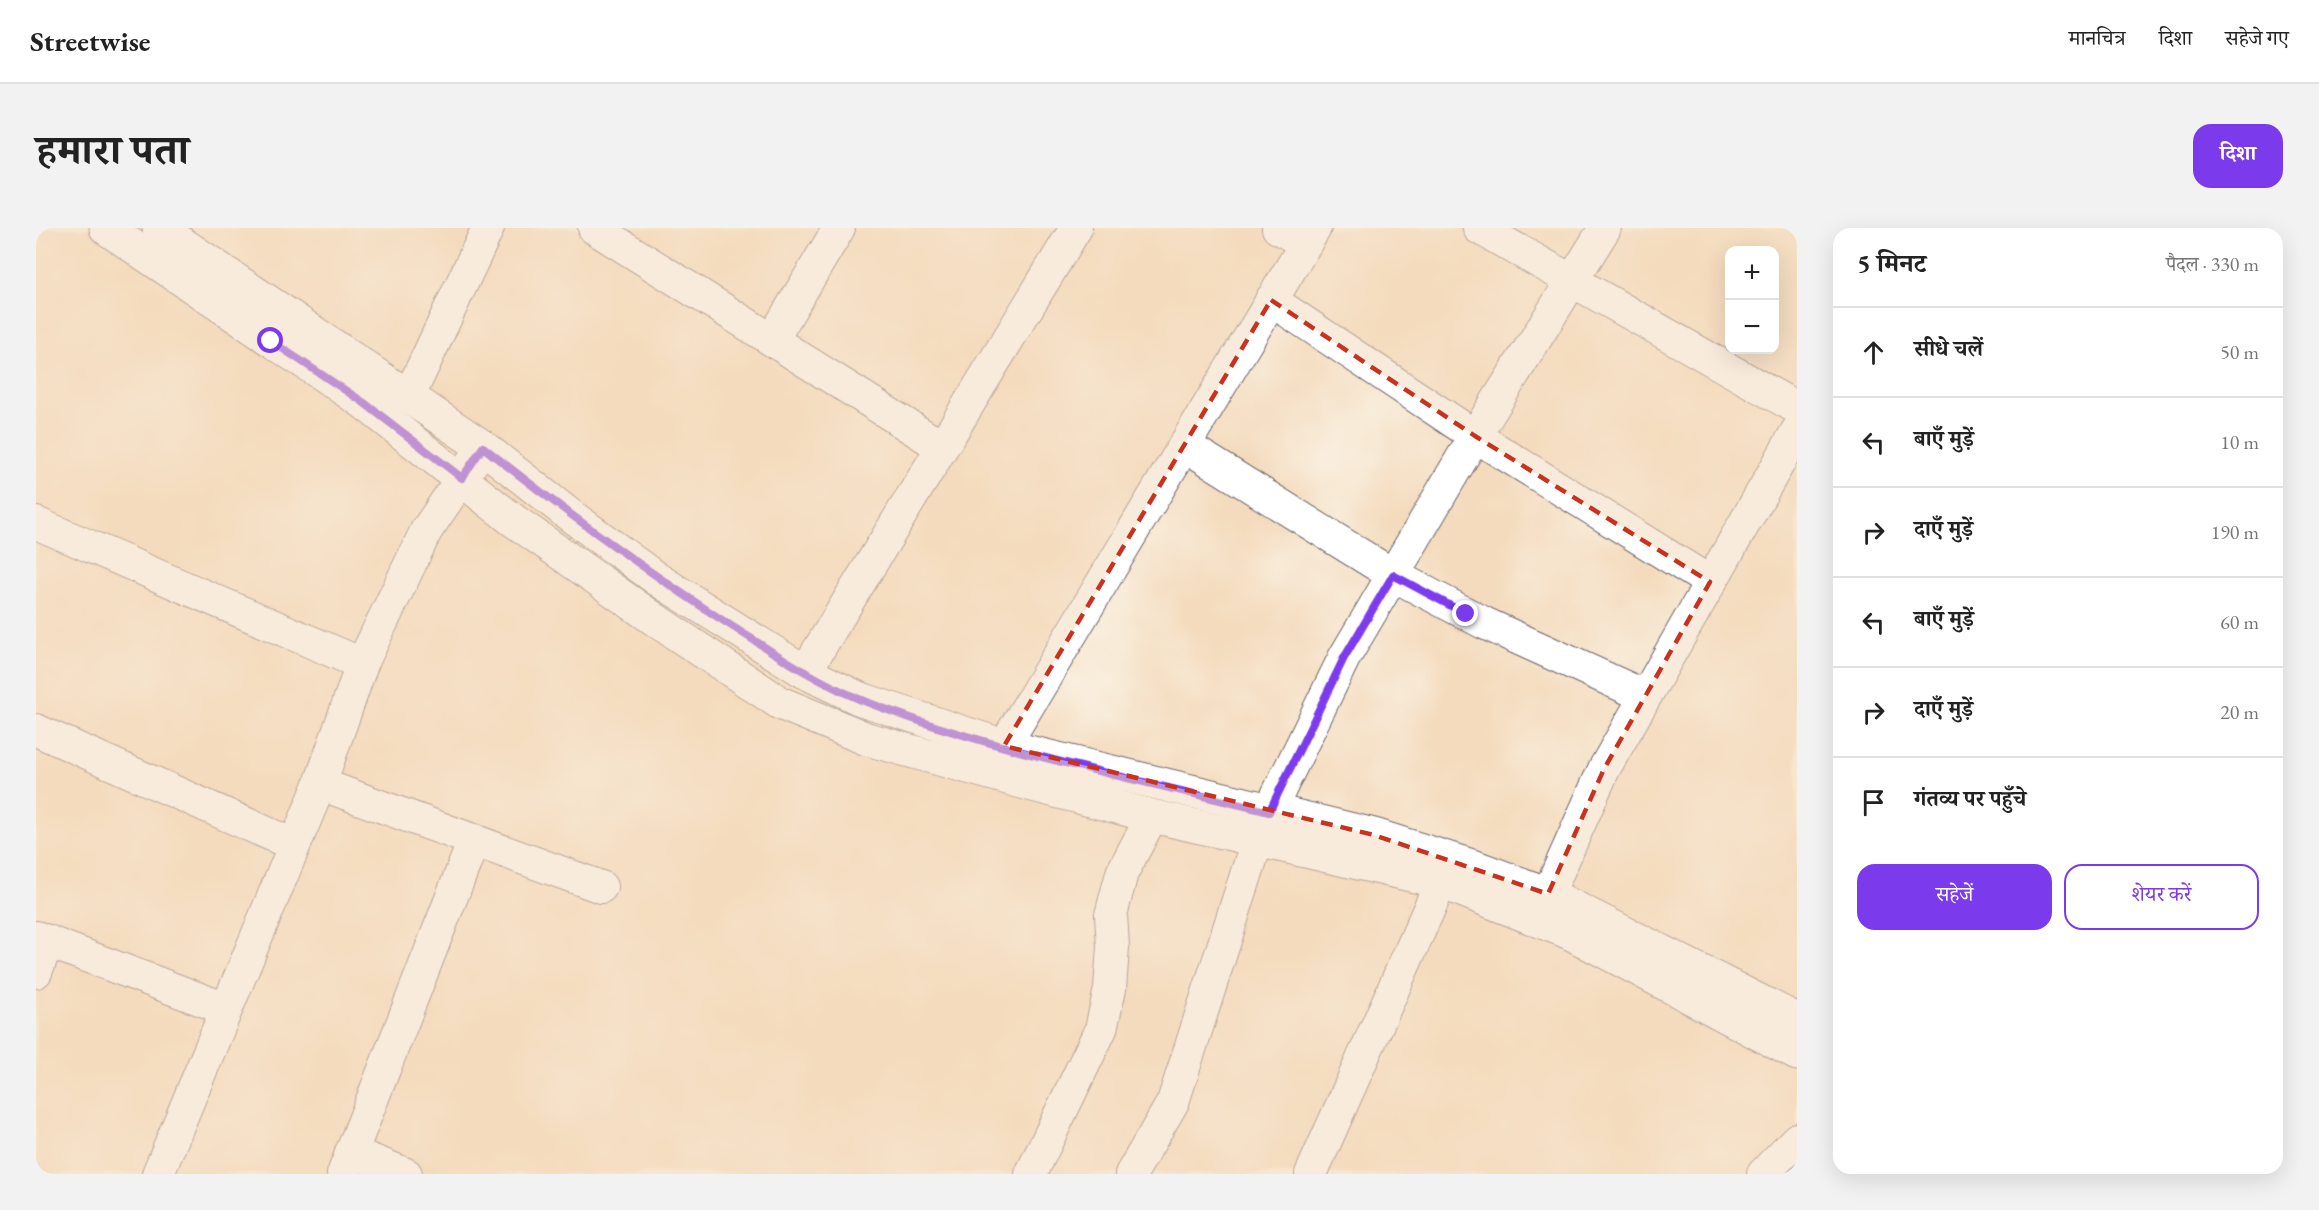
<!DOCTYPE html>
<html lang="hi">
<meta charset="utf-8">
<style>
:root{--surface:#fff;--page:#f2f2f2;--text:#222;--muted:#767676;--line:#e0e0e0;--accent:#7c3aed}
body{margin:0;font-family:"EB Garamond","Noto Serif Devanagari",serif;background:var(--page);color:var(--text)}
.controls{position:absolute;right:18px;top:18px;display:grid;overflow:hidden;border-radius:12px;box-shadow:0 6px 24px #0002}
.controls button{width:54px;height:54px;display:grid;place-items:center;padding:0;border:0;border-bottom:2px solid var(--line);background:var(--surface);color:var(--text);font:30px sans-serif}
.stop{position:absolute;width:18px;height:18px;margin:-14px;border:4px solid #7c3aed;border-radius:50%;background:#fff}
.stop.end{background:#7c3aed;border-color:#fff;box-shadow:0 2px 6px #0008}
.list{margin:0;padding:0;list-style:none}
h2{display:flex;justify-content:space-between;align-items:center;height:78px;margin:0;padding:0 24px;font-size:26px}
h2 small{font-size:20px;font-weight:400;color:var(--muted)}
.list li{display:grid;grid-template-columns:39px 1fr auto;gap:18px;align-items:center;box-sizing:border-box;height:90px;padding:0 24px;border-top:2px solid var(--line)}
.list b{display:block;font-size:22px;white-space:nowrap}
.list em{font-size:20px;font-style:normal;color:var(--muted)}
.actions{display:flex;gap:12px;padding:18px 24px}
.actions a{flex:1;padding:14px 0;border:2px solid var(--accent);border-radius:18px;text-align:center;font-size:21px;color:var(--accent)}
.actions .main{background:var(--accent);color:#fff}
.icon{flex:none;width:33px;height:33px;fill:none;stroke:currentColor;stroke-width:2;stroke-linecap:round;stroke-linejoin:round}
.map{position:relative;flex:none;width:1761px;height:946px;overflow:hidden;border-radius:18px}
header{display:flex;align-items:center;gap:36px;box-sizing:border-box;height:84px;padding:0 30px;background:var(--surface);border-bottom:2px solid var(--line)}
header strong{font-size:28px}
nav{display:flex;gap:33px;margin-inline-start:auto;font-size:21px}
.intro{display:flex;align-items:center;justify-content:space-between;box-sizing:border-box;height:144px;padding:0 36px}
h1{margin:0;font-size:42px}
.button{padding:15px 27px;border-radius:18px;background:var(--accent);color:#fff;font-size:21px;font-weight:700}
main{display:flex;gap:36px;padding:0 36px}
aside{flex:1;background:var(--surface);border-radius:18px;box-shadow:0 6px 24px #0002}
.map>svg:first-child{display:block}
</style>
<header>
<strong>Streetwise</strong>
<nav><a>मानचित्र</a><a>दिशा</a><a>सहेजे गए</a></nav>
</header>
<div class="intro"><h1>हमारा पता</h1><a class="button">दिशा</a></div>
<main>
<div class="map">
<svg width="1761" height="946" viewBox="0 0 1761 946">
<rect width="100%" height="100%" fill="#fbf7ec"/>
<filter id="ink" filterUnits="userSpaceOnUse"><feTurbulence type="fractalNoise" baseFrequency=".0167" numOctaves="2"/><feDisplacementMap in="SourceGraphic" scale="12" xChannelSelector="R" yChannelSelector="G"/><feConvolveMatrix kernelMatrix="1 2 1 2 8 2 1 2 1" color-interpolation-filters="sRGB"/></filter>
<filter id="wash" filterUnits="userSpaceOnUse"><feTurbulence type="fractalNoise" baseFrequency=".008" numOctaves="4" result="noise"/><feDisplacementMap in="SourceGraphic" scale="24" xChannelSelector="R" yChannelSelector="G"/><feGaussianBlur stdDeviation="1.35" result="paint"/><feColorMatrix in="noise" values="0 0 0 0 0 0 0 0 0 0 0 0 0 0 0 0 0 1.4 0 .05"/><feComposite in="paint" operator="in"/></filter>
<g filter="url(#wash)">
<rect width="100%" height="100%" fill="#f4dbbe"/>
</g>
<g filter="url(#ink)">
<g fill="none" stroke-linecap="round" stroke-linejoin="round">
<defs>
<g id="street">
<path d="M 558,0 L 906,219"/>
<path d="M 1242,0 L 1269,15"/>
<path d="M 1443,0 L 1761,180"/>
<path d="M 1235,72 L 1439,208 L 1674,354"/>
<path d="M 736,112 L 803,0"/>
<path d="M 373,168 L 452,0"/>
<path d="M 1148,217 L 1357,347 L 1448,395 L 1609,468"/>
<path d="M 0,295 L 326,436"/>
<path d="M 769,444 L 1040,0"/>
<path d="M 0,502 L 258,617"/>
<path d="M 968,518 L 1279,0"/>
<path d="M 284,556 L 565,659"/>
<path d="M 1233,584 L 1308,430 L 1439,208 L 1569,0"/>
<path d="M 1512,666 L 1568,541 L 1761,203"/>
<path d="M 0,709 L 190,781"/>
<path d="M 0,744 L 12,713"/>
<path d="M 315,924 L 370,946"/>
<path d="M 122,946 L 284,556 L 326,436 L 390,303 L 447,219"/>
<path d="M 307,946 L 438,612"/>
<path d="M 995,946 L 1065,801 L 1074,761 L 1077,719 L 1075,687 L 1086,645 L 1116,588"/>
<path d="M 1095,946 L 1137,874 L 1221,613"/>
<path d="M 1275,946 L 1405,654"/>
<path d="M 1727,946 L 1761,911"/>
</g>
<g id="secondary">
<path d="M 70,0 L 327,174 L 477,292 L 621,393 L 744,475 L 831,511 L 993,556 L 1116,588 L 1405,654 L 1534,705 L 1761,826"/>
<path d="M 123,0 L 447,219 L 531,285 L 621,351 L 769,444 L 822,470 L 968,518 L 1338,607 L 1442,640 L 1512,666 L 1761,792"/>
</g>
</defs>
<use href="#street" stroke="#6c6369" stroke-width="34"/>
<use href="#secondary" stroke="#6c6369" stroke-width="35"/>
<use href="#street" stroke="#fff" stroke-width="32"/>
<use href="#secondary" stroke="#fff" stroke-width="33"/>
</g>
</g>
<g fill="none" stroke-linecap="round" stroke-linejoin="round" filter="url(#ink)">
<path stroke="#7c3aed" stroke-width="8" d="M 235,113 L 327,174 L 426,250 L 447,219 C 528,283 610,343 697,399 C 738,425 778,452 823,471 C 954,523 1097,550 1233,584 L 1308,430 L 1357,347 L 1430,386"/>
</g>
<path d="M0 0H1761V946H0ZM 1235,72 L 1439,208 L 1674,354 L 1568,541 L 1512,666 L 1338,607 L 968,518 Z" fill="#f4dbbe" fill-opacity=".55" fill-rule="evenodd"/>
<path fill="none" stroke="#c8321e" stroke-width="4.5" stroke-dasharray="12 8" stroke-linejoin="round" d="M 1235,72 L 1439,208 L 1674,354 L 1568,541 L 1512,666 L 1338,607 L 968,518 Z"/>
</svg>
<div class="controls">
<button>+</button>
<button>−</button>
</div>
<div class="stop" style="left:235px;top:113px"></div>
<div class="stop end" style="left:1430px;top:386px"></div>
</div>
<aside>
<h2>5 मिनट<small>पैदल · 330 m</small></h2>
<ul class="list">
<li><svg class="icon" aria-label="ahead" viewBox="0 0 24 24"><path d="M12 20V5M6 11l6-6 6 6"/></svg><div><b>सीधे चलें</b></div><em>50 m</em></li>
<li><svg class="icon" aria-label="left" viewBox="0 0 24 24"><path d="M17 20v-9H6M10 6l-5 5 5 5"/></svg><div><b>बाएँ मुड़ें</b></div><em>10 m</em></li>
<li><svg class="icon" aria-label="right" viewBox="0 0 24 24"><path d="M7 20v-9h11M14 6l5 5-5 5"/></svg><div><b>दाएँ मुड़ें</b></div><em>190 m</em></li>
<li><svg class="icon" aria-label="left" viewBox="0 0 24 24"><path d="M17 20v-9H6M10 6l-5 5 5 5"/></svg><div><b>बाएँ मुड़ें</b></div><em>60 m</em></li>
<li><svg class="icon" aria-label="right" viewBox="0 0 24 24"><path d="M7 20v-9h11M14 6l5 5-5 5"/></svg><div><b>दाएँ मुड़ें</b></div><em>20 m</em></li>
<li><svg class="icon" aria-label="arrive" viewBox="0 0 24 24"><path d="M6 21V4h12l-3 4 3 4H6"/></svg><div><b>गंतव्य पर पहुँचे</b></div></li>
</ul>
<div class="actions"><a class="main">सहेजें</a><a>शेयर करें</a></div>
</aside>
</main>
